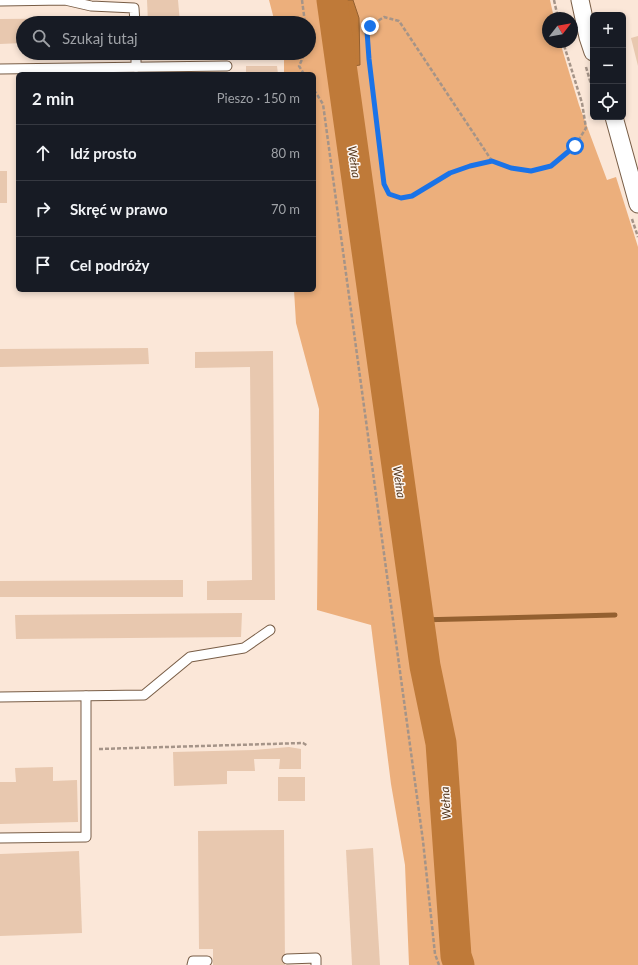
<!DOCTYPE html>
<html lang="pl">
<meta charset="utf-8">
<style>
:root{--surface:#171b24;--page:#20242c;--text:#f1f3f6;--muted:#9ea1a6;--line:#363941}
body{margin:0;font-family:Lato,sans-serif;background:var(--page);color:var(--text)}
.controls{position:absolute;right:12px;top:12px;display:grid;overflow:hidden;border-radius:6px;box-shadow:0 2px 6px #0003}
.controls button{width:36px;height:36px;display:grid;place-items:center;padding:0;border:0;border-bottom:1px solid var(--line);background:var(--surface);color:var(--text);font:20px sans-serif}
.compass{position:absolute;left:542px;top:12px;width:36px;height:36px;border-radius:50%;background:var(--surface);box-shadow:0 2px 6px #0003;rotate:59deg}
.stop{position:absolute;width:12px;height:12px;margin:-9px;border:3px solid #1a73e8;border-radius:50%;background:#fff}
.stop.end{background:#1a73e8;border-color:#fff;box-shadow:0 1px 4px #0008}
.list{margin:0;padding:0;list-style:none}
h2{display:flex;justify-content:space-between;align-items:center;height:52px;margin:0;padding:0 16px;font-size:17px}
h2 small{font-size:13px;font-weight:400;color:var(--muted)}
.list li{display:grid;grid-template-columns:26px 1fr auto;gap:12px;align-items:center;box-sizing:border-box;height:56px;padding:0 16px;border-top:1px solid var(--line)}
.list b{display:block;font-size:15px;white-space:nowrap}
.list em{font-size:13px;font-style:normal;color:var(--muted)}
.icon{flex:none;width:22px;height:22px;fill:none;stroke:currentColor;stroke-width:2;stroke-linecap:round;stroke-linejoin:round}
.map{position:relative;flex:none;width:638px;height:965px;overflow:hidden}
.search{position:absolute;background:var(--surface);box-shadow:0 2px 6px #0003;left:16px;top:16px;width:300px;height:44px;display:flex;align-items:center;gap:10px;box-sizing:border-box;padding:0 14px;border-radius:22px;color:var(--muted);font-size:15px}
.panel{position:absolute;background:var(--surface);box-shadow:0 2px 6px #0003;left:16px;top:72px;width:300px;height:220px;border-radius:6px}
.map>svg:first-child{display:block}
</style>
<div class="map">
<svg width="638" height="965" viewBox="0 0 638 965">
<rect width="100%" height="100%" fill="#fbe7d8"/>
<path fill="#ecaf7c" d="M 269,0 L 550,0 L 554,18 L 548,18 L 548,42 L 560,42 L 579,105 L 607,180 L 616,177 L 638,247 L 638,965 L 409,965 L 405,865 L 391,784 L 371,625 L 317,610 L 319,409 L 296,323 L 294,290 L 314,290 L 314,74 L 284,74 L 284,53 L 309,53 L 309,23 L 275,23 Z"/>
<path fill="#bf7a39" stroke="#946030" d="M 324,0 L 353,0 L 359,18 L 360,65 L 335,69 Z"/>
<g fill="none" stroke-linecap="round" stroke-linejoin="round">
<path stroke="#946030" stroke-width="5" d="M 418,620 L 615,615"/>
<path stroke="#bf7a39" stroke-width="31" d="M 332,0 L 425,666 L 441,743 L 456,956 L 459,965"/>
</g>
<g fill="#e8c8af">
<path d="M 147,0 L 178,0 L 180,23 L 148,23 Z"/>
<path d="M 109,18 L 109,23 L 23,23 L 23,43 L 0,44 L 0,19 Z"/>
<path d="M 638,36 L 638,66 L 631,38 Z"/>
<path d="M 246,66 L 277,66 L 278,74 L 246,74 Z"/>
<rect x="0" y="171" width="7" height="32"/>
<path d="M 148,348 L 149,364 L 0,367 L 0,349 Z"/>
<path d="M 273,351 L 275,600 L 207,600 L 207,581 L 252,580 L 250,367 L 195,368 L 195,352 Z"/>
<path d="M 183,580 L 183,597 L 0,597 L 0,581 Z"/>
<path d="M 242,613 L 241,637 L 16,639 L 15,615 Z"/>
<path d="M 289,747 L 301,749 L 301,769 L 279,769 L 280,759 L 254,759 L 255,771 L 227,771 L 227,784 L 174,786 L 173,752 L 254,750 Z"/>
<path d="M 53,767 L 53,781 L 77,780 L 78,822 L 0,824 L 0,782 L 16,782 L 15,768 Z"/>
<rect x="278" y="777" width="27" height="24"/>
<path d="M 284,830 L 285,965 L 213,965 L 213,949 L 199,949 L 198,831 Z"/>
<path d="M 373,848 L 380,965 L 352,965 L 346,850 Z"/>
<path d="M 79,851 L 82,933 L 0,936 L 0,854 Z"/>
</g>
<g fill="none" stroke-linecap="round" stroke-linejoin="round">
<defs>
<g id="service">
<path d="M 0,1 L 65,0 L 91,6 L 134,8 L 135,23"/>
<path d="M 136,53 L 136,67"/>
<path d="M 0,69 L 227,66"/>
<path d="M 0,697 L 144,695 L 190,657 L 244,648 L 270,630"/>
<path d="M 0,838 L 86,837 L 86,696"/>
<path d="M 287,959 L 316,958 L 316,965"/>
<path d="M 192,965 L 193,961 L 207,961"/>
</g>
<g id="minor">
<path d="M 580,0 L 588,37 L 593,52"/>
<path d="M 614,117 L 638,204"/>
</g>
</defs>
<use href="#service" stroke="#785d46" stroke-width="11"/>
<use href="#minor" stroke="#785d46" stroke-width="19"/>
<g stroke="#a59488" stroke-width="2.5" stroke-dasharray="4 2" stroke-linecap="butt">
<path d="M 302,0 L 305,23"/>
<path d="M 554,0 L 558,18"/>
<path d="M 586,67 L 593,91"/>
<path d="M 304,74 L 299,66 L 305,53"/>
<path d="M 314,90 L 323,104 L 423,841 L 435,954 L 439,965"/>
<path d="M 492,161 L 399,21 L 384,17 L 370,26 L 367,31 L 369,59 L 384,184 L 389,194 L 401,198 L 412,196 L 450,173 L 470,166 L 492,161 L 511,168 L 531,171 L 551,166 L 575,146 L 586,128 L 582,103 L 563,42"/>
<path d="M 632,219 L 638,237"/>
<path d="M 99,749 L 303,743 L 308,746"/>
</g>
<use href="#service" stroke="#fff" stroke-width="9"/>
<use href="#minor" stroke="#fff" stroke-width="17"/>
</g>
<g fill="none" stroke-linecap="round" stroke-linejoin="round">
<path stroke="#1a73e8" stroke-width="5" d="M 370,26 L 367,31 L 369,59 L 384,184 L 389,194 L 401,198 L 412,196 L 450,173 L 470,166 L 492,161 L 511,168 L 531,171 L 551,166 L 575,146"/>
</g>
<g text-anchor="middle" stroke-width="3" stroke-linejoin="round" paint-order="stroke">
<g font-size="12" font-style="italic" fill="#513318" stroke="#fef7f2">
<text transform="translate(354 162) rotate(82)" y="4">Wełna</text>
<text transform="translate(399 482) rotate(82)" y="4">Wełna</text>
<text transform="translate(446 803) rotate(-94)" y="4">Wełna</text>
</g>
</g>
</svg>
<div class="controls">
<button>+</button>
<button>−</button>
<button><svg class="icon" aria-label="locate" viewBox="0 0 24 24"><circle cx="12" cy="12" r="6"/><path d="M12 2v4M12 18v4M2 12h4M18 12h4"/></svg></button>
</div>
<svg class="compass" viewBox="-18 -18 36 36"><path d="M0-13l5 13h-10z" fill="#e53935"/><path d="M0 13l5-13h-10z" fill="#9ea1a6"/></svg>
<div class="stop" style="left:575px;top:146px"></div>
<div class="stop end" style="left:370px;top:26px"></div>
<div class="search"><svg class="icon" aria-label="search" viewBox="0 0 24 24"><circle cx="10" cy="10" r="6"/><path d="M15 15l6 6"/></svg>Szukaj tutaj</div>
<section class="panel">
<h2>2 min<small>Pieszo · 150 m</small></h2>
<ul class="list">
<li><svg class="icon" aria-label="ahead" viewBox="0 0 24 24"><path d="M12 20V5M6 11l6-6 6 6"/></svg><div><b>Idź prosto</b></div><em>80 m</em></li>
<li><svg class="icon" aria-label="right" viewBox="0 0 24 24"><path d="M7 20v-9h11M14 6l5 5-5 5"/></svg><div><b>Skręć w prawo</b></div><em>70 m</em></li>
<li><svg class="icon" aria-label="arrive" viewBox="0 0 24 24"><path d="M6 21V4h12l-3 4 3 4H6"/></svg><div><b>Cel podróży</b></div></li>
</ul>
</section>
</div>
